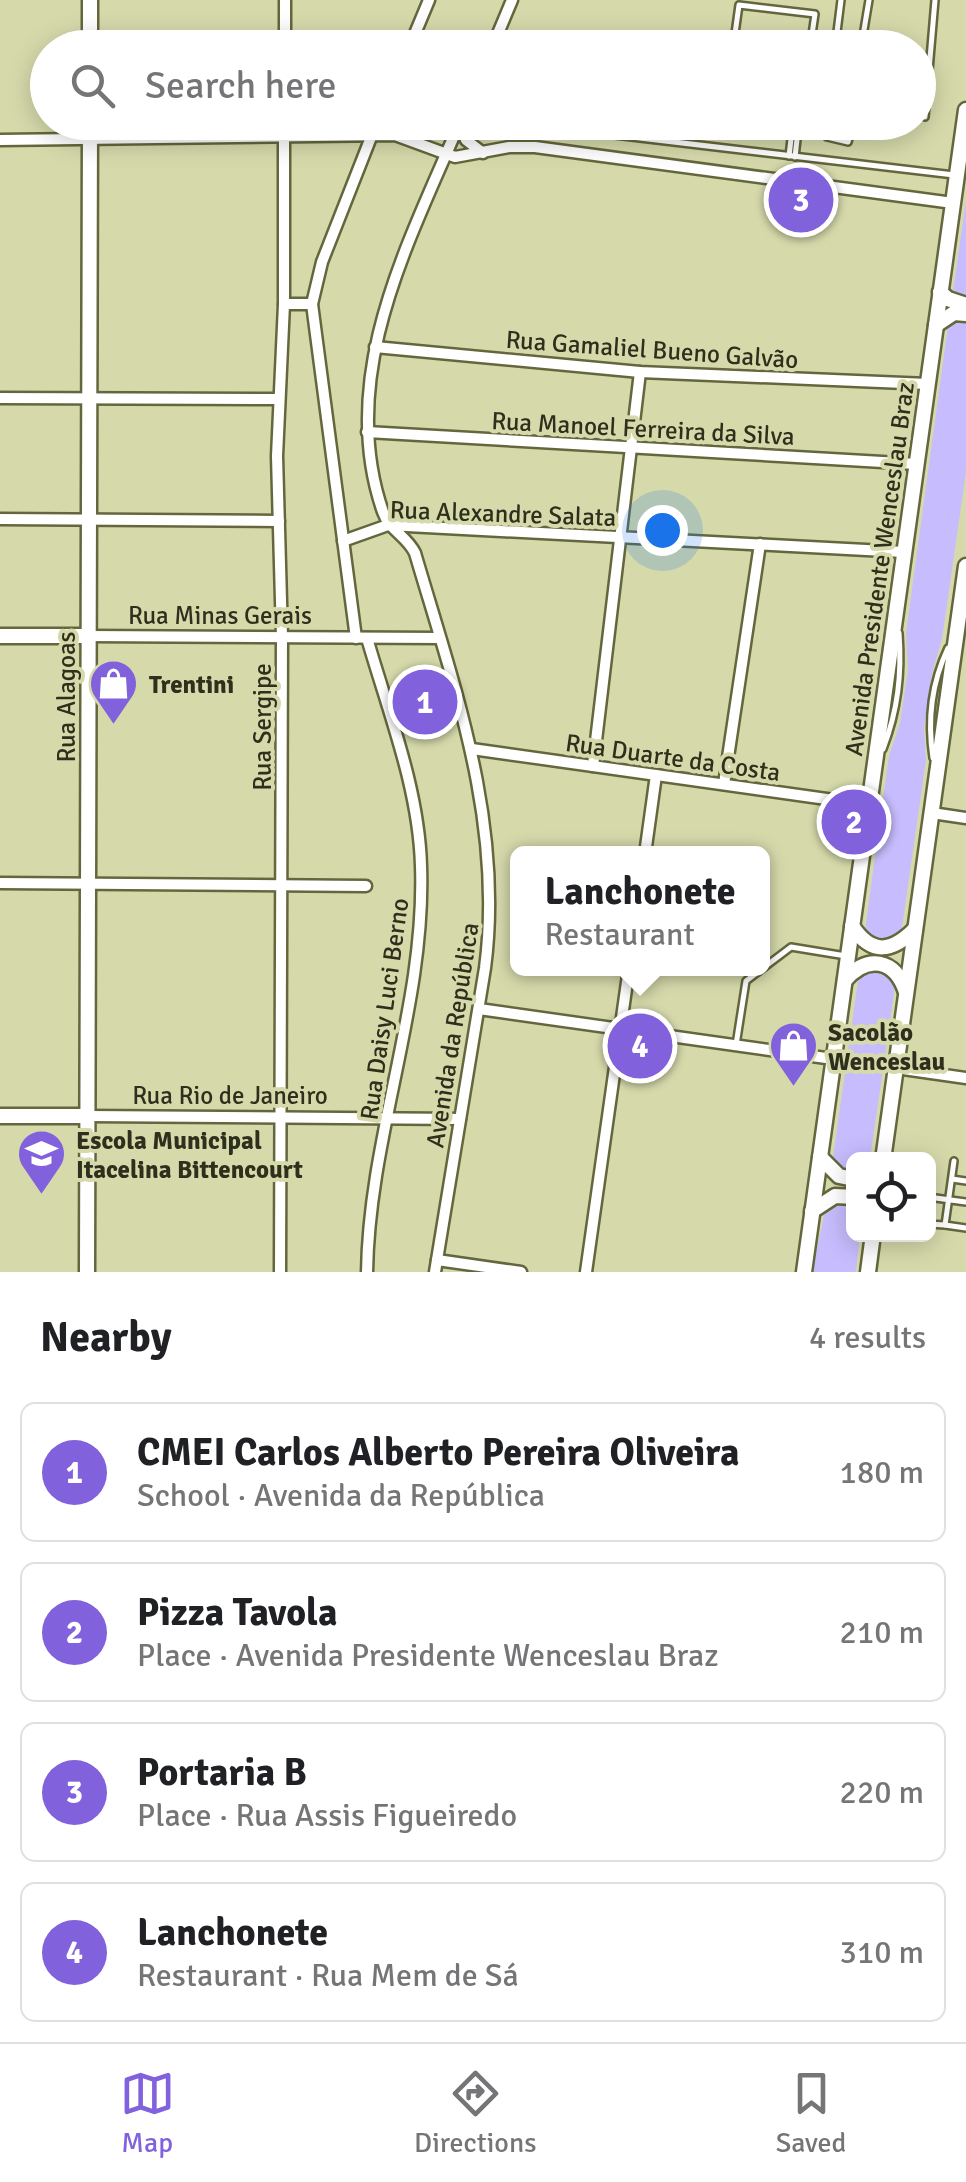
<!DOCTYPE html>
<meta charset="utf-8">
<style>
:root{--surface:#fff;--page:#f6f6f6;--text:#202124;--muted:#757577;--line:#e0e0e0;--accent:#8161dc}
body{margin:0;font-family:Signika,sans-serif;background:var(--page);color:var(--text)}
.controls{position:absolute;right:30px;bottom:30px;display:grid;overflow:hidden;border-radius:15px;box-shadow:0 5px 25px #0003}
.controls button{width:90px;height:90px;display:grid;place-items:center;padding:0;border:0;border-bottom:2px solid var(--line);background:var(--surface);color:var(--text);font:50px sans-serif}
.you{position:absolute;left:662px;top:530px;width:35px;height:35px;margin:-25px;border:8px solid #fff;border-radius:50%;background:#1a73e8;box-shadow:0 0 0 15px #1a73e833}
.badge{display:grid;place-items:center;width:65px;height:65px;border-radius:50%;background:var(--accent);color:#fff;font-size:32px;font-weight:700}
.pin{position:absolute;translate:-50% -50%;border:5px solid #fff;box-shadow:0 2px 10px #0006}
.popup{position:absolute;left:510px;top:846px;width:260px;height:130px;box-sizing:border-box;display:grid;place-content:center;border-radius:15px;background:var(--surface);filter:drop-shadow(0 2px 8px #0005);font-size:32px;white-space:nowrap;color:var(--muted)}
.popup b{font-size:38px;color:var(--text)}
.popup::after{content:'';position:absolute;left:50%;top:100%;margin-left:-20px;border:20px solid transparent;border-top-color:var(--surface)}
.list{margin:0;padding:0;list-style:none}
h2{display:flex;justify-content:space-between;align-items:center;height:130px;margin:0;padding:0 40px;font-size:42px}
h2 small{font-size:32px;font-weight:400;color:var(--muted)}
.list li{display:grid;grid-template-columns:65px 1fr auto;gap:30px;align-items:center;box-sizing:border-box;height:140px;margin:0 20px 20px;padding:0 20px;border:2px solid var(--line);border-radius:15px}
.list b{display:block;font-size:38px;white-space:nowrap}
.list p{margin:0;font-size:32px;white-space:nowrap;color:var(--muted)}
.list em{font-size:32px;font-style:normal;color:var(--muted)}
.icon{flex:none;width:55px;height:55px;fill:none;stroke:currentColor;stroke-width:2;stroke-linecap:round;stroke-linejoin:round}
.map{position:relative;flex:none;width:966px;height:1272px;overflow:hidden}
.search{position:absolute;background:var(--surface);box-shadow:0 5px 25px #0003;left:30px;right:30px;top:30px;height:110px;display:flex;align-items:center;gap:25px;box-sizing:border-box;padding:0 35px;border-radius:55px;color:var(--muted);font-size:38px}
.sheet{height:770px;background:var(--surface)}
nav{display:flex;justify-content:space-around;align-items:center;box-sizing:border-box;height:140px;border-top:2px solid var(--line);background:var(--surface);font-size:28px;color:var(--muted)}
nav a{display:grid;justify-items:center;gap:5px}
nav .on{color:var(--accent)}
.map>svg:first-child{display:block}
</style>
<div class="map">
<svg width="966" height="1272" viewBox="0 0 966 1272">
<rect width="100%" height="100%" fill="#d6daab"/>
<g fill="#c7bcfd">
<path d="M 966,201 L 966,298 L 956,295 L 953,291 Z"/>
<path d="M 955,319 L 966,321 L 966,472 L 942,639 L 932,673 L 924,728 L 926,760 L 901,934 L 888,942 L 874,940 L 865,930 L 889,756 L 900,723 L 908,670 L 906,633 L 948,326 Z"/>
<path d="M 864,969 L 884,969 L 896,980 L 870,1159 L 854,1160 L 853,1172 L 841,1169 L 834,1163 L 833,1157 L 859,974 Z"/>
<path d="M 837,1203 L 853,1205 L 854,1234 L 860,1235 L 856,1272 L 812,1272 L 825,1211 Z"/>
</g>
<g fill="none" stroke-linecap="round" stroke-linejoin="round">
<defs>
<g id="lane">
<path d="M 733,48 L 739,5 L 815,14 L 810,48"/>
<path d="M 835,48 L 841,0"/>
<path d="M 861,48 L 869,0"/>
<path d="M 925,117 L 935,0"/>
<path d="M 826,122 L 827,137 L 848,142 L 854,122"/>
<path d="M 770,125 L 795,128"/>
<path d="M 606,134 L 954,175"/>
<path d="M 789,156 L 793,122"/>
<path d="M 795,157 L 799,122"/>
<path d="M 883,749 C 898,710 902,674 899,633"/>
<path d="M 933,758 C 927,719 931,684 948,648"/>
<path d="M 736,1045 L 746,981 L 791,947 L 846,956"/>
<path d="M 954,1161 L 945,1225 L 966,1228"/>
<path d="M 952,1179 L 966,1181"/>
<path d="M 928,1197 L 966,1202"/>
<path d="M 928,1224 L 945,1225"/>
</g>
<g id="street">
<path d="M 285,48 L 285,0"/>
<path d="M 409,48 L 429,0"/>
<path d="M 492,48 L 512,0"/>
<path d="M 459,125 L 466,140 L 483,153"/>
<path d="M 0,140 L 395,135 L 455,157 L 509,147 L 535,147 L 953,203"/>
<path d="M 284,304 L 312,304"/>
<path d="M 375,347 L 640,372 L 928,384"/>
<path d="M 0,398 L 278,399"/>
<path d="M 367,432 L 917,464"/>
<path d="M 0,519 L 279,521"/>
<path d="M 343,541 L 388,525 L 904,552"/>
<path d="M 88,636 L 440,638"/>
<path d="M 356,638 L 312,304 L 322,262 L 377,122"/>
<path d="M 472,749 L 869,805"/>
<path d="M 593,766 L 640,372"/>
<path d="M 724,784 L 760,544"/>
<path d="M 932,813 L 966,818"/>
<path d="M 645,854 L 656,775"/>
<path d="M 0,883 L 366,886"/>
<path d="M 479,1009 L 833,1059"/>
<path d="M 896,1068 L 966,1078"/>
<path d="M 87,1116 L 460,1119"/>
<path d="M 437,1260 L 521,1272"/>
<path d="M 280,1272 L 282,637 L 277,456 L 284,304 L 284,122"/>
<path d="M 367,1272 C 369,1135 426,1004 421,866 C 419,789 388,711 367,638"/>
<path d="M 435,1272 L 485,968 C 504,824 455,689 415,553 C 407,536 389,530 383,512 C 336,377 408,244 460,122"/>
<path d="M 586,1272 L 629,968"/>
</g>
<g id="secondary">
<path d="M 90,48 L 90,0"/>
<path d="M 940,292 L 948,299 L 966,305"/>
<path d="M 936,325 L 954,313 L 966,314"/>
<path d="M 0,636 L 88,636"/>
<path d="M 852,926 C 872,956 892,952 915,929"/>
<path d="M 845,980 C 868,954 895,959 906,992"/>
<path d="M 0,1116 L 87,1116"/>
<path d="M 820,1157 L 839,1176 L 854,1179"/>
<path d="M 883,1160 L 966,566"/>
<path d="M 812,1211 L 835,1196 L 854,1197"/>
<path d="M 87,1272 L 90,122"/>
<path d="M 804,1272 L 966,110"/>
<path d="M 868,1272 L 873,1234"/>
</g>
</defs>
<use href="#lane" stroke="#64673d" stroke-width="10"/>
<use href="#street" stroke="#64673d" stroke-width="15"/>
<use href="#secondary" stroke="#64673d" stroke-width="19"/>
<use href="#lane" stroke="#fff" stroke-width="5"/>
<use href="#street" stroke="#fff" stroke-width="10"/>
<use href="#secondary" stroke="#fff" stroke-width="14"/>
</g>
<defs>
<symbol id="shop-pin" viewBox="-11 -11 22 30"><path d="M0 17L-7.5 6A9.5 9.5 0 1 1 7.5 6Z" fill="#8161dc" stroke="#d6daab"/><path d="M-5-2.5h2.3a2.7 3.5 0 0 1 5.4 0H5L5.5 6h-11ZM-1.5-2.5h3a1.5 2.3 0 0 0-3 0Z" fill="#fff"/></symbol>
<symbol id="school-pin" viewBox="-11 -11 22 30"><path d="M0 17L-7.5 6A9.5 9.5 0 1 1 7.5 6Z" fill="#8161dc" stroke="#d6daab"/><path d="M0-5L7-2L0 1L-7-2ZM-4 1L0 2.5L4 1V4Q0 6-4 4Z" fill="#fff"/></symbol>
</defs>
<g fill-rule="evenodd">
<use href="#shop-pin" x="86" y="656" width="55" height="75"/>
<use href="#shop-pin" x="766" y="1018" width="55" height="75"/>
<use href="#school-pin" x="14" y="1126" width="55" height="75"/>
</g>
<g text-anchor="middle" stroke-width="8" stroke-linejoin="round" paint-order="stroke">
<g font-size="25" fill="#2e301d" stroke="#d6daab">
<text transform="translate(652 349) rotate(4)" y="9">Rua Gamaliel Bueno Galvão</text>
<text transform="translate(643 428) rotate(3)" y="9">Rua Manoel Ferreira da Silva</text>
<text transform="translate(503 513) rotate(2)" y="9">Rua Alexandre Salata</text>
<text transform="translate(879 569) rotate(-82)" y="9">Avenida Presidente Wenceslau Braz</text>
<text x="220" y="624">Rua Minas Gerais</text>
<text transform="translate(66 697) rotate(-90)" y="9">Rua Alagoas</text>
<text transform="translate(262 727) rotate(-90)" y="9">Rua Sergipe</text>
<text transform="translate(673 757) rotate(8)" y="9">Rua Duarte da Costa</text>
<text transform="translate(384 1009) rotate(-82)" y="9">Rua Daisy Luci Berno</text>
<text transform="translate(452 1035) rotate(-81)" y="9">Avenida da República</text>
<text x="230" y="1104">Rua Rio de Janeiro</text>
</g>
<g font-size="25" font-weight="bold" fill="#2e301d" stroke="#d6daab" text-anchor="start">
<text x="149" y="693">Trentini</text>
<text x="828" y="1041">Sacolão<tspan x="828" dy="29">Wenceslau</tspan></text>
<text x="76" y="1149">Escola Municipal<tspan x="76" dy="29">Itacelina Bittencourt</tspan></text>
</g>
</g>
</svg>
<div class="controls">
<button><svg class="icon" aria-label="locate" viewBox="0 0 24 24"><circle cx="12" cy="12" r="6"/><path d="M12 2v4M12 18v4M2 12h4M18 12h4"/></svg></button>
</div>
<div class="you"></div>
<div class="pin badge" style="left:425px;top:702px">1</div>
<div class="pin badge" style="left:854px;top:822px">2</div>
<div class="pin badge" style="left:801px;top:200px">3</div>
<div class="pin badge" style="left:640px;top:1046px">4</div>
<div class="popup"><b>Lanchonete</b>Restaurant</div>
<div class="search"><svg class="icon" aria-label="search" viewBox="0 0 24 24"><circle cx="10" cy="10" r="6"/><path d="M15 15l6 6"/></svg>Search here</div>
</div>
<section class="sheet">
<h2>Nearby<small>4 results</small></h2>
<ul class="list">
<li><span class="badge">1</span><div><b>CMEI Carlos Alberto Pereira Oliveira</b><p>School · Avenida da República</p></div><em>180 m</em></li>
<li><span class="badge">2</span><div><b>Pizza Tavola</b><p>Place · Avenida Presidente Wenceslau Braz</p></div><em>210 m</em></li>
<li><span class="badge">3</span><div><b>Portaria B</b><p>Place · Rua Assis Figueiredo</p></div><em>220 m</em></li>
<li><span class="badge">4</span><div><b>Lanchonete</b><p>Restaurant · Rua Mem de Sá</p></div><em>310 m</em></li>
</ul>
</section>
<nav>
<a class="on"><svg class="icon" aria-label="map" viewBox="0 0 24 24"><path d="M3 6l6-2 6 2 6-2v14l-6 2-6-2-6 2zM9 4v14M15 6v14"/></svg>Map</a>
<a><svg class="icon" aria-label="directions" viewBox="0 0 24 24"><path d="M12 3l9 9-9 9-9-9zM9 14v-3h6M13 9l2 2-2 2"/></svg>Directions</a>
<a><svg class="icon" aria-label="saved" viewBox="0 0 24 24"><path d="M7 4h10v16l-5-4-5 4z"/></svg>Saved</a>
</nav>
